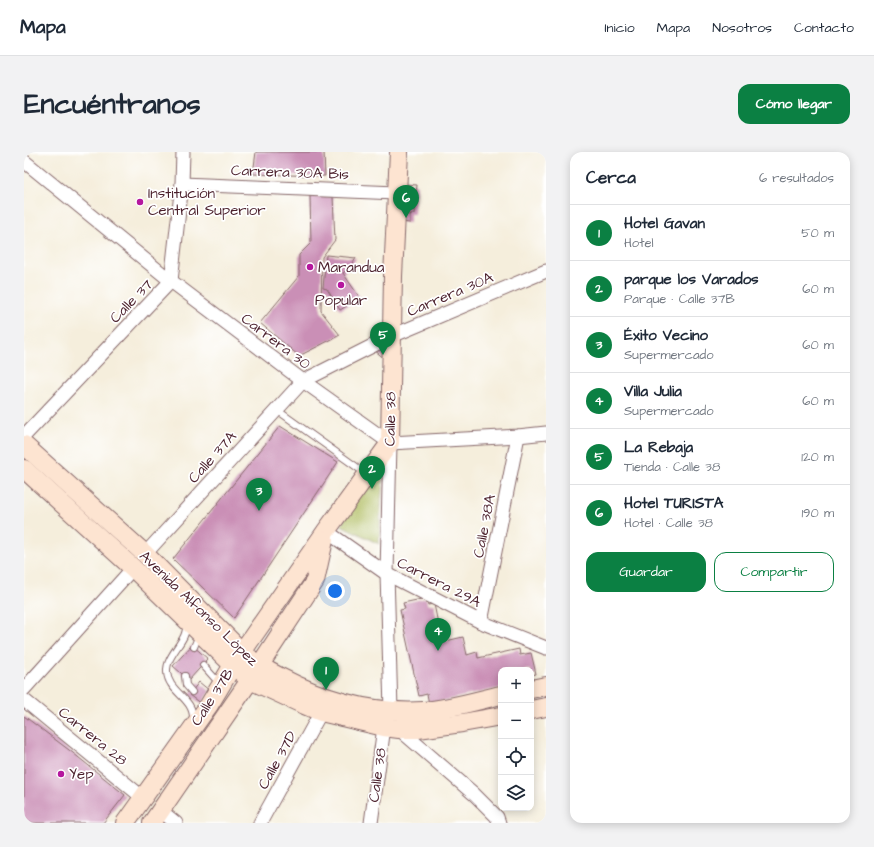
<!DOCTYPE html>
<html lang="es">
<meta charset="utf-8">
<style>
:root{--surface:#fff;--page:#f2f2f3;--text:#1f2937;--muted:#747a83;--line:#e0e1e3;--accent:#0b8043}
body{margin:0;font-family:"Architects Daughter",sans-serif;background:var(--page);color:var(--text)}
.controls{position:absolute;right:12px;bottom:12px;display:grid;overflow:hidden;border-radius:8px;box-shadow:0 2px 10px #0003}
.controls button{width:36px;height:36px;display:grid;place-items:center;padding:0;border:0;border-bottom:1px solid var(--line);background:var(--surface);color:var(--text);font:20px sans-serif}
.you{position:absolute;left:311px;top:439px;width:14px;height:14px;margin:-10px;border:3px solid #fff;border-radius:50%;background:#1a73e8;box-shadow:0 0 0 6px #1a73e833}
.badge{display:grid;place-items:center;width:26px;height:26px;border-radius:50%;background:var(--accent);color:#fff;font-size:13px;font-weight:700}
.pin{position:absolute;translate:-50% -33px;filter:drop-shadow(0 1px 2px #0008)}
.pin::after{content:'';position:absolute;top:21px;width:14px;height:12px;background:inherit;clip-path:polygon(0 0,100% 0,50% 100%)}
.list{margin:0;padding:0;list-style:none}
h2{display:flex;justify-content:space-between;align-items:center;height:52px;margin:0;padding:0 16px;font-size:17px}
h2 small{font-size:13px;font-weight:400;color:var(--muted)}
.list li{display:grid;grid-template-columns:26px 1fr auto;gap:12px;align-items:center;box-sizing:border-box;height:56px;padding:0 16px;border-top:1px solid var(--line)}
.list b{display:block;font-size:15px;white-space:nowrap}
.list p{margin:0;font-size:13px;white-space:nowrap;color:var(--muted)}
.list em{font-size:13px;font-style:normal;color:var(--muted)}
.actions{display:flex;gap:8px;padding:12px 16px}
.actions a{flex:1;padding:9px 0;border:1px solid var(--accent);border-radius:12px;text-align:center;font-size:14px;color:var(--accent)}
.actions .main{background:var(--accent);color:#fff}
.icon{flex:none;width:22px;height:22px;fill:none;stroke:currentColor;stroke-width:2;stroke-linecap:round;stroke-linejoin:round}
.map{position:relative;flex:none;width:522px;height:671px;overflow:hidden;border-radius:12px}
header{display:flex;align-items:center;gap:24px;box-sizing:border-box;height:56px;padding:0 20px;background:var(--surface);border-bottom:1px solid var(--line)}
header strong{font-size:19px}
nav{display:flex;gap:22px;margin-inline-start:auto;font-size:14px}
.intro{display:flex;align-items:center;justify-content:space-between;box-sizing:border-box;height:96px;padding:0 24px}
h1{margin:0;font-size:28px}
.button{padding:10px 18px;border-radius:12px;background:var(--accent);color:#fff;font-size:14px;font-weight:700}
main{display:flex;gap:24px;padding:0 24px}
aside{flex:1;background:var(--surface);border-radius:12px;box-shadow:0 2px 10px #0003}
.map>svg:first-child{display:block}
</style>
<header>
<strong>Mapa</strong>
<nav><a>Inicio</a><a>Mapa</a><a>Nosotros</a><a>Contacto</a></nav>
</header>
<div class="intro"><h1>Encuéntranos</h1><a class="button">Cómo llegar</a></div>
<main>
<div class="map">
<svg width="522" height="671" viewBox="0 0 522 671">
<rect width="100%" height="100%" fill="#fff"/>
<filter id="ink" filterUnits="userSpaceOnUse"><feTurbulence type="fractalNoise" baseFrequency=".025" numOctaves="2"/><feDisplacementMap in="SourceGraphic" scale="8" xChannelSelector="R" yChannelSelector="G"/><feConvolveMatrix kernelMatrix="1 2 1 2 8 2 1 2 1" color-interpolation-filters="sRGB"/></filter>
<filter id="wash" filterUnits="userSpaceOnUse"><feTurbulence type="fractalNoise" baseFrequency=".012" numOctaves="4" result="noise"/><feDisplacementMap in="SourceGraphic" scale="16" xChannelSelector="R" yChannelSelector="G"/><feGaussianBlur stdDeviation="0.9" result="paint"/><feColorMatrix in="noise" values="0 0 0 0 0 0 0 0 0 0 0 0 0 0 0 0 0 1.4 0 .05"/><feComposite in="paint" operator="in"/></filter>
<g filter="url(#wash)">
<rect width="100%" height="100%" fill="#f5eedc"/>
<path fill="#afbc5e" stroke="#7c6e44" d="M 360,302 L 355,392 L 317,373 Z"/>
<g id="blocks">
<g fill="#ca8fb6">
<path d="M 232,0 L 300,0 L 301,24 L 229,22 Z"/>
<path d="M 379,32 L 393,33 L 392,43 L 378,43 Z"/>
<path d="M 379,43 L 391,44 L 390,62 L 386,62 L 386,71 L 377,70 Z"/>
<path d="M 286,44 L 309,45 L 311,88 L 298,105 L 297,159 L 316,183 L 275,204 L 236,171 L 275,124 L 275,103 L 287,91 Z"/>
<path d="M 302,103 L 332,106 L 328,113 L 319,121 L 336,146 L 316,158 L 303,137 L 299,136 Z"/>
<path d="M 363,190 L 362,208 L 349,197 Z"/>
<path d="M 256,274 L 314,310 L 210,466 L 149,407 Z"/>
<path d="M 402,446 L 404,453 L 410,452 L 415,477 L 420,476 L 422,489 L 439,485 L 443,503 L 453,500 L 454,506 L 495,497 L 496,503 L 507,501 L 512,522 L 507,523 L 507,518 L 477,518 L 477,536 L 405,552 L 403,542 L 395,544 L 376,458 L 381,457 L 379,451 Z"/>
<path d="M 168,493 L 184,507 L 165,528 L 149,514 Z"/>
<path d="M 175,530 L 186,539 L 177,552 L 165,543 Z"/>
<path d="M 0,564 L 49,601 L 101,643 L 79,671 L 0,671 Z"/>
</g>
</g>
</g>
<g filter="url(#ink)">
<use href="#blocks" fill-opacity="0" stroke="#866769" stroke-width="1"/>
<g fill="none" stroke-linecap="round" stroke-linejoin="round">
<defs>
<g id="lane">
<path d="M 253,258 L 341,321"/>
<path d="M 163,472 C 162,476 162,480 160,484 C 155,495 142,507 143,520 C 144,540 170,546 169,567"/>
<path d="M 170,495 L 175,483"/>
<path d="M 179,513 L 195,531"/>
<path d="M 161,524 L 162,533 L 168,540"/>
</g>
<g id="street">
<path d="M 0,9 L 147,129 L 279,229 L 366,291 L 494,284 L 522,281"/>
<path d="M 158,32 L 372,41"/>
<path d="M 0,284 L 147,129 L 158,32 L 159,0"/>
<path d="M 366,291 L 363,422 L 367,558"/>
<path d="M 302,379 L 363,422 L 457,470 L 522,496"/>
<path d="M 121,402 L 279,229 L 368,184 L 522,119"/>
<path d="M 457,470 L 494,284"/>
<path d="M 0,537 L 109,416"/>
<path d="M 0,548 L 118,645"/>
<path d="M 375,577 L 450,642 L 473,665 L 475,671"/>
<path d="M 137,659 L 152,671"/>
<path d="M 236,671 L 297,560"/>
<path d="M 347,671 L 360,575"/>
</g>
<g id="secondary">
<path d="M 0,293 L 121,402 L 218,500 C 230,511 242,518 256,525 C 300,548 349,562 399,559 C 425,557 451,549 477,543"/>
<path d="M 0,317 L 109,416 L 209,513 L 226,528 L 278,552 L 297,560 L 360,575 L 375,577 L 394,577 L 438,571 L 477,564"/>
<path d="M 507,537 L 522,534"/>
<path d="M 507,558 L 522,555"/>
<path d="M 101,671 L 185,553 L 209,513 L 302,379 L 366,291 L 369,124 L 375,0"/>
<path d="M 128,671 L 226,528 L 291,429 L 300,388"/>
</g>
</defs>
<use href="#lane" stroke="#866769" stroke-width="8"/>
<use href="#street" stroke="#866769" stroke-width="15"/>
<use href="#secondary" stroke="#866769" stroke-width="20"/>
<use href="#lane" stroke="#fff" stroke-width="6"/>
<use href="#street" stroke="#fff" stroke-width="13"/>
<use href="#secondary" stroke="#fde4d1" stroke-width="18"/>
</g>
</g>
<g fill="#b5179e" stroke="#fff" stroke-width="1.5">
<circle cx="116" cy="50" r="4"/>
<circle cx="286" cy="115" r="4"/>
<circle cx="317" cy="133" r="4"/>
<circle cx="37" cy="622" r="4"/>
</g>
<g text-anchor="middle" stroke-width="3.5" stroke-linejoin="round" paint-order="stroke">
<g font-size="15" fill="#4a1f2b" stroke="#fff">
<text transform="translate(266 20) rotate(2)" y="5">Carrera 30A Bis</text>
<text transform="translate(426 142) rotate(-23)" y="5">Carrera 30A</text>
<text transform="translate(107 149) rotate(-46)" y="5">Calle 37</text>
<text transform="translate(252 189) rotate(37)" y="5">Carrera 30</text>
<text transform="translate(366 267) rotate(-89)" y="5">Calle 38</text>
<text transform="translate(188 305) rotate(-48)" y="5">Calle 37A</text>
<text transform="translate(460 374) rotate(-79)" y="5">Calle 38A</text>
<text transform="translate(415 430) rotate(27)" y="5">Carrera 29A</text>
<text transform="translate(175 456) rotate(44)" y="5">Avenida Alfonso López</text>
<text transform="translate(188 545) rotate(-57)" y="5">Calle 37B</text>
<text transform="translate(69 584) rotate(39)" y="5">Carrera 28</text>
<text transform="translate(253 608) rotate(-61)" y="5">Calle 37D</text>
<text transform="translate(353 623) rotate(-82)" y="5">Calle 38</text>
</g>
<g font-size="15" fill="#4a1f2b" stroke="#fff" text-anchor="start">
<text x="124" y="46">Institución<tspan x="124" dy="17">Central Superior</tspan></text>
<text x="294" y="120">Marandua</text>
<text x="317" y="153" text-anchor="middle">Popular</text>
<text x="45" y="627">Yep</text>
</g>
</g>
</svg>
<div class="controls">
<button>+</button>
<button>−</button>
<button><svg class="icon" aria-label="locate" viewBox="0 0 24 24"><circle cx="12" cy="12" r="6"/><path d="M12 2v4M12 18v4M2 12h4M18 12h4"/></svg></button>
<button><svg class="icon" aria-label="layers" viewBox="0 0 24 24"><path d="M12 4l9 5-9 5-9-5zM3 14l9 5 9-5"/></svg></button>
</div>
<div class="you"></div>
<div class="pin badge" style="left:302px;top:538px">1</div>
<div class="pin badge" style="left:348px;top:337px">2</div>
<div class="pin badge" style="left:235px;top:359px">3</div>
<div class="pin badge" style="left:414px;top:499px">4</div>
<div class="pin badge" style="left:359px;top:203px">5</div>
<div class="pin badge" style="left:382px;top:66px">6</div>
</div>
<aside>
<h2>Cerca<small>6 resultados</small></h2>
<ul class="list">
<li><span class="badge">1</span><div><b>Hotel Gavan</b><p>Hotel</p></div><em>50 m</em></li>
<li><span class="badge">2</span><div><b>parque los Varados</b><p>Parque · Calle 37B</p></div><em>60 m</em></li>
<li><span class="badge">3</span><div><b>Éxito Vecino</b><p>Supermercado</p></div><em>60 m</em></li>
<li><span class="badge">4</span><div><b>Villa Julia</b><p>Supermercado</p></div><em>60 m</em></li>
<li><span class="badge">5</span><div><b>La Rebaja</b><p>Tienda · Calle 38</p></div><em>120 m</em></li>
<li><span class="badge">6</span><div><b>Hotel TURISTA</b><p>Hotel · Calle 38</p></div><em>190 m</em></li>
</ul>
<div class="actions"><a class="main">Guardar</a><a>Compartir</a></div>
</aside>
</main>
